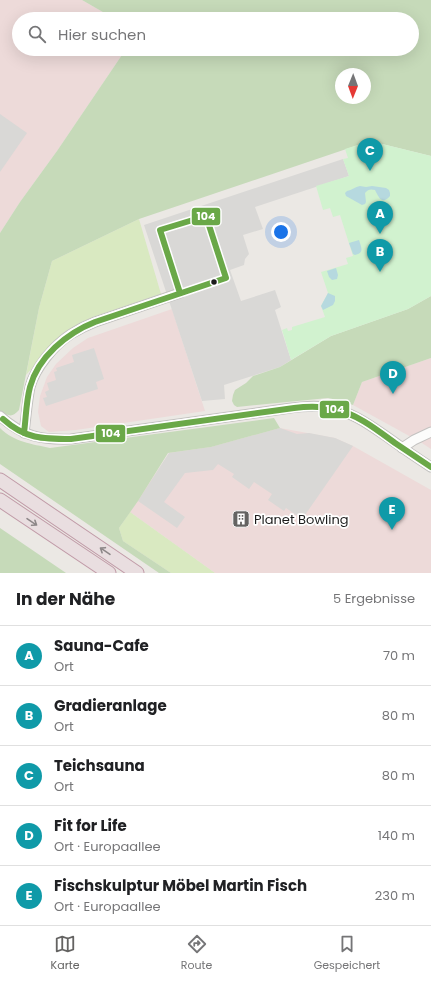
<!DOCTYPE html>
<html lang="de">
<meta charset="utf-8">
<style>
:root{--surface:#fff;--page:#f2f2f2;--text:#202124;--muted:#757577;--line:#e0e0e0;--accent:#646362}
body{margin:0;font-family:Poppins,sans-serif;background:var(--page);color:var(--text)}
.compass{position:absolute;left:335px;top:68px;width:36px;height:36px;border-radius:50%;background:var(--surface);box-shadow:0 4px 16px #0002;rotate:181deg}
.you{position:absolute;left:281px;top:232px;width:14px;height:14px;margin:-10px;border:3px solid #fff;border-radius:50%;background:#1a73e8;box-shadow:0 0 0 6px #1a73e833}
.badge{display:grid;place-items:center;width:26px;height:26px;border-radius:50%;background:var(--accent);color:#fff;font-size:13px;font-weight:700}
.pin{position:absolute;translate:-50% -33px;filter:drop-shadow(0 1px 2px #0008)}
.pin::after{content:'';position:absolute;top:21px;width:14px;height:12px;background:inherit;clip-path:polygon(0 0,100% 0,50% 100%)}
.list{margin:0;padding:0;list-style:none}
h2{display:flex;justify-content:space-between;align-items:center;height:52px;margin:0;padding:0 16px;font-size:17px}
h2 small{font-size:13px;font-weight:400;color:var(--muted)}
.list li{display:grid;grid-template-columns:26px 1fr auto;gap:12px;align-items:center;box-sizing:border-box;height:60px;padding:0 16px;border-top:1px solid var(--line)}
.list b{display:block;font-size:15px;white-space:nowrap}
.list p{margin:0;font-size:13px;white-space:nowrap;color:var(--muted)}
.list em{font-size:13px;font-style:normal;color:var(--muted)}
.icon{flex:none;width:22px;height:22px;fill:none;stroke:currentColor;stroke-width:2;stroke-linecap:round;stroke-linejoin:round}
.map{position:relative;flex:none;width:431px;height:573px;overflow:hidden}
.search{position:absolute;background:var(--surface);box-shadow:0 4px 16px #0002;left:12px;right:12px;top:12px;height:44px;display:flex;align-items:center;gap:10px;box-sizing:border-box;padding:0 14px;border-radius:22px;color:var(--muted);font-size:15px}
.sheet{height:352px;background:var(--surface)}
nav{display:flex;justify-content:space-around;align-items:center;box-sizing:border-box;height:56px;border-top:1px solid var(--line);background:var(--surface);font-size:11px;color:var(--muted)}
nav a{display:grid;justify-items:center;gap:2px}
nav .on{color:var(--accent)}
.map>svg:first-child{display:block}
</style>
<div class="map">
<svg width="431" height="573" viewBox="0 0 431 573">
<rect width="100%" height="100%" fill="#ebe8e4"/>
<g fill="#eddad9">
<path d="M 0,0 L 82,0 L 115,19 L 19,19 L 19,49 L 126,49 L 57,151 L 20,202 L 0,233 Z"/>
<path d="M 172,309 L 205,411 L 76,430 L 49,432 L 41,426 L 38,412 L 40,396 L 47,377 L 56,364 L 73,348 L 88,338 Z"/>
<path d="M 431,358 L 431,449 L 422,443 L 353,405 L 362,382 Z"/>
<path d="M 280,428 L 335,438 L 353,446 L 431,490 L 431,573 L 215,573 L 130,512 L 169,453 L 211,447 Z"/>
</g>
<g fill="#d9d8d6">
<path d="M 0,114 L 27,133 L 0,172 Z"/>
<path d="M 343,159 L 349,176 L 255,207 L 263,229 L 243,235 L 249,254 L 245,259 L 244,265 L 230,270 L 241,301 L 275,290 L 281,307 L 275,310 L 291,360 L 280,367 L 224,385 L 225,399 L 202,401 L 144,225 Z"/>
<path d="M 94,348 L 104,379 L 96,382 L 98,389 L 46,406 L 43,398 L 47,397 L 45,392 L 49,390 L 47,383 L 56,380 L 54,372 L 57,371 L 56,368 L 74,362 L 72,355 Z"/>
<path d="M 280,428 L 297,434 L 309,433 L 335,438 L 353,446 L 305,515 L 296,515 L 286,508 L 284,511 L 268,500 L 272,494 L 254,482 L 249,489 L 232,477 L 234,474 L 218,464 L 213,470 L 185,473 L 164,502 L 185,517 L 177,528 L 138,501 L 169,453 L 211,447 Z"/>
</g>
<g fill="#d9e9c1">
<path d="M 139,219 L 161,294 L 93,317 L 62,334 L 26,375 L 39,308 L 52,261 Z"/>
<path d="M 130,512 L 215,573 L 171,573 L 123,541 L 119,528 Z"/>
</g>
<g fill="#c6dab9" fill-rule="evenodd">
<path d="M 82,0 L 431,0 L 431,156 L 370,141 L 139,219 L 52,261 L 39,308 L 19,410 C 13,417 9,417 1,411 L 0,412 L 0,233 L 20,202 L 57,151 L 126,49 L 412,49 L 412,19 L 115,19 ZM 341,74 L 365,74 L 365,98 L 341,98 Z"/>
<path d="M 431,296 L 431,358 L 362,382 L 353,405 L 342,401 L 328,398 L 237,407 L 234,405 L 232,401 L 233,395 L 235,390 L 246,383 L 253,376 L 280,367 L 331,336 L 408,309 Z"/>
<path d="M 274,418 L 280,428 L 211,447 L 168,453 L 138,501 L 119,528 L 123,541 L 171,573 L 159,573 L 0,464 L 0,428 C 14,442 32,444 50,448 Z"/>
<path d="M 0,528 L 66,573 L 0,573 Z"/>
</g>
<path fill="#d1f2cf" d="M 370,141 L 431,156 L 431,296 L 408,309 L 331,336 L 291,360 L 282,330 L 287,328 L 288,331 L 292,330 L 292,327 L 325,317 L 321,306 L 328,293 L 321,272 L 348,264 L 346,258 L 353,256 L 340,215 L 333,217 L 330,208 L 323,210 L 316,186 L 349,176 L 343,159 L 348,158 L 345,149 Z"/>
<g fill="#b6d9df">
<path d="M 360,186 L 366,187 L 372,186 L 386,188 L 389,190 L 390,193 L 390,196 C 382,205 379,198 375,190 C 371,189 368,189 365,193 L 366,202 L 365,204 L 362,205 L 346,196 L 345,193 L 347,191 C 352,190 355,187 360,186 Z"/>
<path d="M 359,240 C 361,247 365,253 355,255 L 353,254 L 349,243 Z"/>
<path d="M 336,268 L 338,275 L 337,279 L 332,280 L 329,277 L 327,271 Z"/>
<path d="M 328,293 L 335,296 L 335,301 L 333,305 L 323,310 L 321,306 Z"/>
</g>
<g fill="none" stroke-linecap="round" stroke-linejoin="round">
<defs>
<g id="minor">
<path d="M 0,416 C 23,437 42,440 71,439 L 284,409 C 298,407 311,405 324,407 C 350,410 370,425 390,439 C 404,449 417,458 431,467"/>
<path d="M 24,433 C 26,418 27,402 30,387 C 35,368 54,345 71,334 C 79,329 87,325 95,322 L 180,293"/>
<path d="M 402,448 L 414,440 L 431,432"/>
</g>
<g id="highway">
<path d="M 0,480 L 137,573"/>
<path d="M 0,500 L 109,573"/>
</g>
</defs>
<use href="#minor" stroke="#c3c2c0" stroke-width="11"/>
<use href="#highway" stroke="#c19ba8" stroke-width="15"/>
<use href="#minor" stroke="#fcfcfb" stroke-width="9"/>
<use href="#highway" stroke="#e9dee0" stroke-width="13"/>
<defs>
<g id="bus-1">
<path d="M 3,419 C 25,439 43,439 71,439 L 294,408 C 308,406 321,406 334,409 C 357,414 376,429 395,443 C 407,451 419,459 431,467"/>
<path d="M 24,433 C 26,418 26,402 30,387 C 38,357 67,333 95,322 L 226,278 L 206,216 L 160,230 L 180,293"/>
</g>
</defs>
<use href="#bus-1" stroke="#fff" stroke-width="9"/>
<use href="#bus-1" stroke="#6aa848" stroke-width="6"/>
</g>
<defs><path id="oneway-shaft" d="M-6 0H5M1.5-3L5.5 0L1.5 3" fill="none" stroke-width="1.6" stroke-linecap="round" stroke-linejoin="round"/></defs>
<g stroke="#8d8788">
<use href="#oneway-shaft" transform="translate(32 522) rotate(34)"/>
<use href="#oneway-shaft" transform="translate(105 551) rotate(-146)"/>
</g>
<defs>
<symbol id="building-square" viewBox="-11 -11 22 22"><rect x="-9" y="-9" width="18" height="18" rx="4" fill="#646362" stroke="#fff"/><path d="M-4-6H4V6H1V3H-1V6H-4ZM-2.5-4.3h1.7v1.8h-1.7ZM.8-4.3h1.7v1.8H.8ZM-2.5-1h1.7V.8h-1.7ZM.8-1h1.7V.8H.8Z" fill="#fff"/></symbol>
</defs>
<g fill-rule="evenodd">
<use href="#building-square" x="231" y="509" width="20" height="20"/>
</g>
<circle fill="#1c1c1c" stroke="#fff" stroke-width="1.5" cx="214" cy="282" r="3.5"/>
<g text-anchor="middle" stroke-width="3.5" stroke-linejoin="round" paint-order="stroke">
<g font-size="13" fill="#1c1c1c" stroke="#fff" text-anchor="start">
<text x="254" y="524">Planet Bowling</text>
</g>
</g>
<g stroke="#fff" stroke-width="1.5">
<rect x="191" y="207" width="30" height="19" rx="4" fill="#6aa848"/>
<rect x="319" y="400" width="31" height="19" rx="4" fill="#6aa848"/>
<rect x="95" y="424" width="31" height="19" rx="4" fill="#6aa848"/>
</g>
<g font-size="11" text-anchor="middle" font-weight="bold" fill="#fff">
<text x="206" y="220">104</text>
<text x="335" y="413">104</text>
<text x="111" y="437">104</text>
</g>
</svg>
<svg class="compass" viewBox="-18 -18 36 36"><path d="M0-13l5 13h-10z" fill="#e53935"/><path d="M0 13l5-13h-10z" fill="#757577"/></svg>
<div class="you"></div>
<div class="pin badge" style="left:380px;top:234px;background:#0f9aa8">A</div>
<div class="pin badge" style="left:380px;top:272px;background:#0f9aa8">B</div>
<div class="pin badge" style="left:370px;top:171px;background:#0f9aa8">C</div>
<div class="pin badge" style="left:393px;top:394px;background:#0f9aa8">D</div>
<div class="pin badge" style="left:392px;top:530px;background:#0f9aa8">E</div>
<div class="search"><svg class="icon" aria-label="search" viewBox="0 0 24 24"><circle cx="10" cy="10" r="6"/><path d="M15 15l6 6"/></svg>Hier suchen</div>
</div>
<section class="sheet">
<h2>In der Nähe<small>5 Ergebnisse</small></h2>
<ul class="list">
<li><span class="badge" style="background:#0f9aa8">A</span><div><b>Sauna-Cafe</b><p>Ort</p></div><em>70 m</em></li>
<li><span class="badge" style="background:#0f9aa8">B</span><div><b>Gradieranlage</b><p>Ort</p></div><em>80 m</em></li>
<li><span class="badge" style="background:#0f9aa8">C</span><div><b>Teichsauna</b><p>Ort</p></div><em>80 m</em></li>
<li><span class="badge" style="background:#0f9aa8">D</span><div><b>Fit for Life</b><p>Ort · Europaallee</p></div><em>140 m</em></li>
<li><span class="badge" style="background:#0f9aa8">E</span><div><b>Fischskulptur Möbel Martin Fisch</b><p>Ort · Europaallee</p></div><em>230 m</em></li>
</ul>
</section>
<nav>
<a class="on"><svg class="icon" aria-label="map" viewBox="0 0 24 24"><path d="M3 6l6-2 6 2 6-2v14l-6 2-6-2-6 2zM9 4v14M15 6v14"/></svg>Karte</a>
<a><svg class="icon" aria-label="directions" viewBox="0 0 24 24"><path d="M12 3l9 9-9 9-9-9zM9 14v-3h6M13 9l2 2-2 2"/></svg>Route</a>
<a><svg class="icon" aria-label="saved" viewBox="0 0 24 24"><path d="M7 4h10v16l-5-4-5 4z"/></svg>Gespeichert</a>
</nav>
